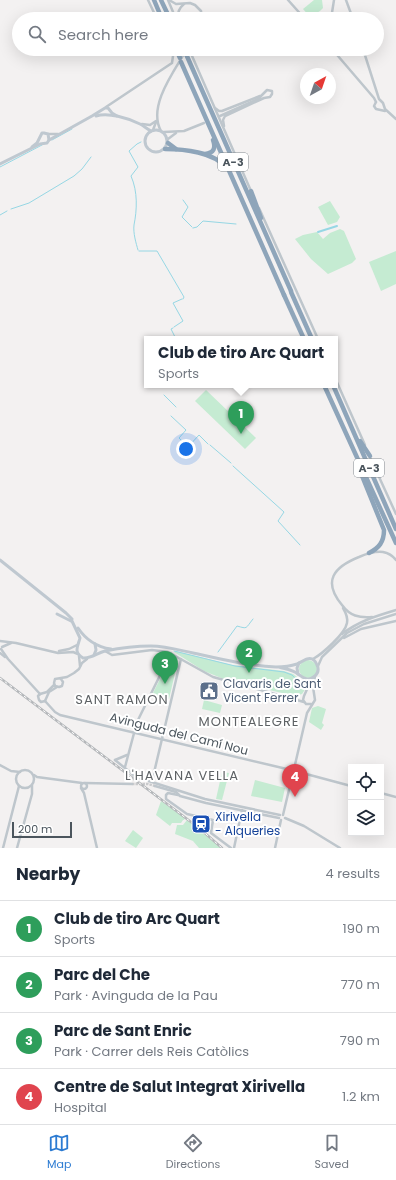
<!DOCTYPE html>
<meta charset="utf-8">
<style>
:root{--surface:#fff;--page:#f2f2f3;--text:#1f2937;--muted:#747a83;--line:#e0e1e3;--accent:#2c7bd2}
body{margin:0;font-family:Poppins,sans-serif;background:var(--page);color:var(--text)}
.controls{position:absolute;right:12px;bottom:12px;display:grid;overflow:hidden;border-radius:0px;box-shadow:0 4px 16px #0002}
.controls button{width:36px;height:36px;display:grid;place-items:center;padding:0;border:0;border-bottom:1px solid var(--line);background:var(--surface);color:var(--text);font:20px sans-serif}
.compass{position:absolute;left:300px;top:68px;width:36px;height:36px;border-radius:50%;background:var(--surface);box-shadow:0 4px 16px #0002;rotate:40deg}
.scale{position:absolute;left:12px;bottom:10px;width:60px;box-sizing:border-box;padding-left:4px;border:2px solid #4b555d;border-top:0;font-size:11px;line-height:14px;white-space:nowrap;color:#4b555d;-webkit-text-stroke:3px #fff;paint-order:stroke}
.you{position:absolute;left:186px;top:449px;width:14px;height:14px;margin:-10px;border:3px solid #fff;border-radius:50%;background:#1a73e8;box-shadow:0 0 0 6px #1a73e833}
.badge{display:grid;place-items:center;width:26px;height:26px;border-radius:50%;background:var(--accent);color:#fff;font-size:13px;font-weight:700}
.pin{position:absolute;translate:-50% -33px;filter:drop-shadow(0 1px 2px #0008)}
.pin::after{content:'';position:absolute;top:21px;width:14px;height:12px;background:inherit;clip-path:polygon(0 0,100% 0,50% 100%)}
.popup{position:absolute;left:144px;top:336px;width:194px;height:52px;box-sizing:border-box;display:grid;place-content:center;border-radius:0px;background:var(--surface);filter:drop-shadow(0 1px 3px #0005);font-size:13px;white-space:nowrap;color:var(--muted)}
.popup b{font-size:15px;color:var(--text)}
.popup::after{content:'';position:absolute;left:50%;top:100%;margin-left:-8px;border:8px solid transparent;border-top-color:var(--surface)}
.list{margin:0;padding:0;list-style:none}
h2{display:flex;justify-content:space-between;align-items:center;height:52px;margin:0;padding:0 16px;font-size:17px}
h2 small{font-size:13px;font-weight:400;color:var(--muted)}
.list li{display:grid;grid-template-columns:26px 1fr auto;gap:12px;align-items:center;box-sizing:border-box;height:56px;padding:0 16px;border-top:1px solid var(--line)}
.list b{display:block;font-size:15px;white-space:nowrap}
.list p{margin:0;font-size:13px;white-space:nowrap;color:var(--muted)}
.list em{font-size:13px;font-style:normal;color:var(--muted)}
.icon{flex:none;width:22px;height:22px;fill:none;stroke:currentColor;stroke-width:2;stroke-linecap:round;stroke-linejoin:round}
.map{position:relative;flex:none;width:396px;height:848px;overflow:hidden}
.search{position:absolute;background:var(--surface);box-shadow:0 4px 16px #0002;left:12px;right:12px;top:12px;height:44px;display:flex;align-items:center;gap:10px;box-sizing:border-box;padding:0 14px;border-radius:22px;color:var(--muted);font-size:15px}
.sheet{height:276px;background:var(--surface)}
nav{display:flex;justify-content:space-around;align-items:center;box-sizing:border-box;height:56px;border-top:1px solid var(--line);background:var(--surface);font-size:11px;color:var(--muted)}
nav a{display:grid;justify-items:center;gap:2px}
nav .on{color:var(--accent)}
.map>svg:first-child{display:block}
</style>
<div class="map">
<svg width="396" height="848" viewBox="0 0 396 848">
<rect width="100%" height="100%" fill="#f3f1f1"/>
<g fill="#c5ebd2">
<path d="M 314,0 L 322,0 L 323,8 L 320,11 L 310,17 L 303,9 Z"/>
<path d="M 330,201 L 340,217 L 337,222 L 328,225 L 318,207 Z"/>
<path d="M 340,229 L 344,231 L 356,259 L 352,263 L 328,274 L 311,259 L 295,239 L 303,235 L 317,232 L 323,239 L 330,233 Z"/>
<path d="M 396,251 L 396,284 L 381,291 L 369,262 Z"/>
<path d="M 206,390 L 256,438 L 245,449 L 195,401 Z"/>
<path d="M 176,651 L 232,665 L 284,671 L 293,674 L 304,682 L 306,688 L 302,694 L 295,696 L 226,680 L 204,671 L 174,652 Z"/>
<circle cx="308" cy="669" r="9"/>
<path d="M 164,671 L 175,673 L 169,699 L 152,695 Z"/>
<path d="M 204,700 L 222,705 L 220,713 L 202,709 Z"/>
<path d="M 318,706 L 326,709 L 322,723 L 324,725 L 321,730 L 309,722 L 312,708 Z"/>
<path d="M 222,772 L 229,773 L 222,800 L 216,799 Z"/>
<path d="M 255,780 L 285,788 L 282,802 L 251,796 Z"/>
<path d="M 161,801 L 185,818 L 184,820 L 183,820 L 181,823 L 172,823 L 170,826 L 156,815 Z"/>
<path d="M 187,820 L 221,848 L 199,848 L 193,841 L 175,834 L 177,825 L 183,825 Z"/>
<path d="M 133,830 L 143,838 L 136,848 L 125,841 Z"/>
</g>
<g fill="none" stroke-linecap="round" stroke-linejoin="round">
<g stroke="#96d7e4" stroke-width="1">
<path d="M 52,140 L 72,129"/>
<path d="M 0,167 L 42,145"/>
<path d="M 183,200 L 188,207 L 182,217 L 192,227"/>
<path d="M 11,209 L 29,203 L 74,176 L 82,169 L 91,157"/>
<path d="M 0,215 L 7,211"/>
<path d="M 193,228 L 197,227 L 203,221 L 236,224"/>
<path d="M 138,250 C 136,243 133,233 134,225 C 137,210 138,192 131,176 L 138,167 L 129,151 L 137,144 L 141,142"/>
<path d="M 139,251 L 157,251 L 184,297 L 183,299"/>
<path d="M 174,327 L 183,321 L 173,303 L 182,299"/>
<path d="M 173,328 L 171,329 L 176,339"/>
<path d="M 164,395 L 176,407"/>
<path d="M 171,416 L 186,430 L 179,438 L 188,447 L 199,435 L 208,444"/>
<path d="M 210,445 L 231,463"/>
<path d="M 233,466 L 284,512 L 278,521 L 300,545"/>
<path d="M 174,651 L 235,666 L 284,672 L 292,675 L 303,686"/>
<path d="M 218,652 L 237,626 C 248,629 245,629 253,619"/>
</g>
<path stroke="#96d7e4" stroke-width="2" d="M 318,232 L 337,226"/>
<path stroke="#c9cacc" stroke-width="2.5" stroke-dasharray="2.5 1" stroke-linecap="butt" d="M 132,784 L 148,784 L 155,786"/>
<g stroke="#bec6cc" stroke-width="2.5">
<path d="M 148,0 L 157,19"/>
<path d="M 168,0 L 176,19"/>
<path d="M 169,0 L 176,4 L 190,3 L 195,5 L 201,11 L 202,19"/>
<path d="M 288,0 L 305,19"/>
<path d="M 346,0 L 353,19"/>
<path d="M 178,19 C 177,12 179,8 184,4"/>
<path d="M 331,19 L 334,0"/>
<path d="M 189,49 L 251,191"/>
<path d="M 332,49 L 374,98 L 376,102"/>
<path d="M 363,49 L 379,99 L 383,103 L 385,109 L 396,119"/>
<path d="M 376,102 L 374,106 L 376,109 L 385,111"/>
<path d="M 106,107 L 172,63 L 173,56 L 170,49"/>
<path d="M 215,108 L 219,111 L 222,111 L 260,96"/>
<path d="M 220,116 L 258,99"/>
<path d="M 142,124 L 150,125 L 156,121"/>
<path d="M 224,126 L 223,120 L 225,116 L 264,98 L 270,97 L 272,94 L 272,91 L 267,90 L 257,100"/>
<path d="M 153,130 L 156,122"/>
<path d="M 161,131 C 147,106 175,70 187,49"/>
<path d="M 164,132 L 184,131 L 204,123"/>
<path d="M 48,134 L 58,134"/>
<path d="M 168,139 L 176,133"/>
<path d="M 259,208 L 318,339"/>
<path d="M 335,378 L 365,445"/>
<path d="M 369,455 L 396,514"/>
<path d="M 372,617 C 359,618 350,616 342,605 C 322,581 334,567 359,557 C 366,554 375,551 383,552 C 388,553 393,556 396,560"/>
<path d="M 342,634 C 359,621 376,616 396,610"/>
<path d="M 344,638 L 361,629 L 396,621"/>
<path d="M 0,641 L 16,643 L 58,653 L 73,652 L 78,654"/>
<path d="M 2,647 L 11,643"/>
<path d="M 1,649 L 8,659 L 40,694"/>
<path d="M 59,651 L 69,649 L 77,645"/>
<path d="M 105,651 L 112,655 L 152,650 L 168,652 L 213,677 L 304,702"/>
<path d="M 0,653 L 5,657"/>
<path d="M 79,656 L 80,666"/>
<path d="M 313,659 C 322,654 345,634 347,623 C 348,618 346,613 343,608"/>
<path d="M 318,666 L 322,657 L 347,633 L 364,624 L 396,614"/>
<path d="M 61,679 L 63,682 L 62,686 L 59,687 L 55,686 L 54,683 L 55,679 L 67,677 L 74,673 L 79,669 L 82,663 L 87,659"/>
<path d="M 305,679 L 308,687 L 304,696 L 303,700 L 306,704 L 311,704"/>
<path d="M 40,694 L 47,692 L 54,685"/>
<path d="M 40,694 L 38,696 L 39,700 L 41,702 L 45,701"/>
<path d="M 45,701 L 55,712 L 60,715 L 291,770"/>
<path d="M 45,701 L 49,692 L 57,687"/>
<path d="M 115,760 L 136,777 L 205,799 L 280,815"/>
<path d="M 115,760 L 127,755"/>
<path d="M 0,765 L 11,771 L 20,772"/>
<path d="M 125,767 L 137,722 L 171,653"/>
<path d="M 294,769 L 307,713 L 315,700 L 313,687 L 315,676"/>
<circle cx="25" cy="779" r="9"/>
<path d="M 295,771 L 351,786"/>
<path d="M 34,775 L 37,777 L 82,783"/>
<path d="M 152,781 L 181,659"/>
<circle cx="84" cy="786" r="3"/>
<path d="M 85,783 L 132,784"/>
<path d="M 155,786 L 176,792 L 180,796 L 206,803 L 279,818"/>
<path d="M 81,788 L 84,793 L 97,848"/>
<path d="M 381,793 L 396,797"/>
<path d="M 178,795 L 168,793 L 166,795 L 166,799 L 187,814 L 213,820 L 211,833 L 231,848"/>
<path d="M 283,815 L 293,773"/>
<path d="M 285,818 L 304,826 L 340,848"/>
<path d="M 3,848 L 19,786"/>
<path d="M 17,848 L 32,794 L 32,785"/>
<path d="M 234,848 L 242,810"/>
<path d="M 275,848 L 281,820"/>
</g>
<g stroke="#bfc8d0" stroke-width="3">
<path d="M 96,116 C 108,112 128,118 140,124 C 144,126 147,129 151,131"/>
<circle cx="156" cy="141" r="11"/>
<path d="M 32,147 L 37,143 L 42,133 L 44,133 L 48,134 L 49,140"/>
<path d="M 0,164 L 40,144 L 47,143 L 49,140 L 92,116 L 105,108 L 108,108 L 112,113 L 117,116"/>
<path d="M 0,560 L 66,613 L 72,619"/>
<path d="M 57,614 L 71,621"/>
<path d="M 71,619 L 80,638 C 78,646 73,652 83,658 C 91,659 97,653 105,651 C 120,648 136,646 151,646 C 165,646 179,650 193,653 C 220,659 248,666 276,667 C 283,667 291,666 297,664 C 304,661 312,653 317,665 C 319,669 318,673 315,676 C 308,682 304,678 298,674 C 293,670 285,669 279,667"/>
<path d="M 78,628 C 86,640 97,647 111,649"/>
<path d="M 94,655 L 96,650 L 95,644"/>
<path d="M 298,674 L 297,668 L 299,663"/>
</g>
<g stroke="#8ea5ba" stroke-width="4.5">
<path d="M 154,0 L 162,19"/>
<path d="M 161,0 L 170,19"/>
<path d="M 176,49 L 180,58"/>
<path d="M 183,49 L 184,51"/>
<path d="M 186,54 L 291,291"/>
<path d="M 181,62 L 284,295"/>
<path d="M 168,143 L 176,149"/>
<path d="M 165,149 C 183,149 215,152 226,168"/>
<path d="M 205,154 C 214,153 216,148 213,140"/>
<path d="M 251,191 L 261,218"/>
<path d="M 291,292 L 312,339"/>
<path d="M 284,295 L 304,339"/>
<path d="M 324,385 L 396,543"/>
<path d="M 333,385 L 396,529"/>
<path d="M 360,441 L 370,456"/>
<path d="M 358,466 L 384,530 C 384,542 379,548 369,553"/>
</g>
<defs>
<path id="rail" d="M 0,678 L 199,828 L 222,848"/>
</defs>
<use href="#rail" stroke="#b4b7ba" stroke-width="2.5"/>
<use href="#rail" stroke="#fff" stroke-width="1" stroke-dasharray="3" stroke-linecap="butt"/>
</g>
<defs>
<symbol id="civic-square" viewBox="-11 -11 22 22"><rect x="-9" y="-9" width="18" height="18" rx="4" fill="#5c6f8a" stroke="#fff"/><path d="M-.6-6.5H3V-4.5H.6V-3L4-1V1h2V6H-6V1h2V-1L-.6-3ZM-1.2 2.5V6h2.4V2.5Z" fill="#fff"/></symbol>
<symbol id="station-square" viewBox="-11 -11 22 22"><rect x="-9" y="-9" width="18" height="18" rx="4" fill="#1a4fb4" stroke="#fff"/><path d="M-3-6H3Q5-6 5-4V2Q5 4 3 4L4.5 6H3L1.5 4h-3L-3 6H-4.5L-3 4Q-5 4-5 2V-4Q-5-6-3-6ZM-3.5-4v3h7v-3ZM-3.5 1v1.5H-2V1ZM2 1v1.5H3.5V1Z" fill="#fff"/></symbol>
</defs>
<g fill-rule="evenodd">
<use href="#civic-square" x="198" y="680" width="22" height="22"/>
<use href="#station-square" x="190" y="813" width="22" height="22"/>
</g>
<g text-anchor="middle" stroke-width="4" stroke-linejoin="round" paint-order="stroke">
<g fill="#fff" stroke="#81888e" stroke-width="1">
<rect x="218" y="153" width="30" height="18" rx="3"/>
<rect x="354" y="459" width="30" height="18" rx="3"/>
</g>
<g font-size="11" font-weight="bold" fill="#4b555d">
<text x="233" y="166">A-3</text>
<text x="369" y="472">A-3</text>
</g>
<g font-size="12" fill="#4e5e75" stroke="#fff" text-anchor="start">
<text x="223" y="688">Clavaris de Sant<tspan x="223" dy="14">Vicent Ferrer</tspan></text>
</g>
<g font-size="12" fill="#4b555d" stroke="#fff">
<text transform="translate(179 734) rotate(14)" y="4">Avinguda del Camí Nou</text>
</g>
<g font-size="12" fill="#164399" stroke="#fff" text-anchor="start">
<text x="215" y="821">Xirivella<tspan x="215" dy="14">- Alqueries</tspan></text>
</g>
<g font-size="13" letter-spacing="1" fill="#5e6265" stroke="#fff">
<text x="122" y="704">SANT RAMON</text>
<text x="249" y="726">MONTEALEGRE</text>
<text x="182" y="780">L'HAVANA VELLA</text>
</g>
</g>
</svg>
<div class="controls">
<button><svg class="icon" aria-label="locate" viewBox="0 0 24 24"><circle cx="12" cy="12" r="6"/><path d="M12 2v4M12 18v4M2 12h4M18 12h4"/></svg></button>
<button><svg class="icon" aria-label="layers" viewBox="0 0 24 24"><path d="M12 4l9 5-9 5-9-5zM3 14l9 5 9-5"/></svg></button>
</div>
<svg class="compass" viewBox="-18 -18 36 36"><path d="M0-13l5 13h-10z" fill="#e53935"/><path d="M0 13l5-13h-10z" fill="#747a83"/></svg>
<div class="scale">200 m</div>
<div class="you"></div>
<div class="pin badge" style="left:241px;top:434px;background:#2e9e5b">1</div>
<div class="popup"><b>Club de tiro Arc Quart</b>Sports</div>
<div class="pin badge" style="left:249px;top:673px;background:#2e9e5b">2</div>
<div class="pin badge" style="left:165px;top:684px;background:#2e9e5b">3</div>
<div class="pin badge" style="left:295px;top:797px;background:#e0444e">4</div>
<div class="search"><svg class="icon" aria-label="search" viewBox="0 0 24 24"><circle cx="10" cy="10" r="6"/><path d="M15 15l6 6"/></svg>Search here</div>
</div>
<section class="sheet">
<h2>Nearby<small>4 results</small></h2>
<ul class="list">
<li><span class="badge" style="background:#2e9e5b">1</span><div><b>Club de tiro Arc Quart</b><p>Sports</p></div><em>190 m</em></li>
<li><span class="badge" style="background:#2e9e5b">2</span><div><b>Parc del Che</b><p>Park · Avinguda de la Pau</p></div><em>770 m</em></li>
<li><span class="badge" style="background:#2e9e5b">3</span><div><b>Parc de Sant Enric</b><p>Park · Carrer dels Reis Catòlics</p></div><em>790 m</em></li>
<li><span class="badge" style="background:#e0444e">4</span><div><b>Centre de Salut Integrat Xirivella</b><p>Hospital</p></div><em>1.2 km</em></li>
</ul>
</section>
<nav>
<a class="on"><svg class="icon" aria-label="map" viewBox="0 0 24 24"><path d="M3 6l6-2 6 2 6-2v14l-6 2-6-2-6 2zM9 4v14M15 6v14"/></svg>Map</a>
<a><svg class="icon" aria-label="directions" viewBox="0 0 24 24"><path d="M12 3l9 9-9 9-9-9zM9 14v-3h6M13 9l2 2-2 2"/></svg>Directions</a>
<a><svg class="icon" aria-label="saved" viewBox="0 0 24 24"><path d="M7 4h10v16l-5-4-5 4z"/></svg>Saved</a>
</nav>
